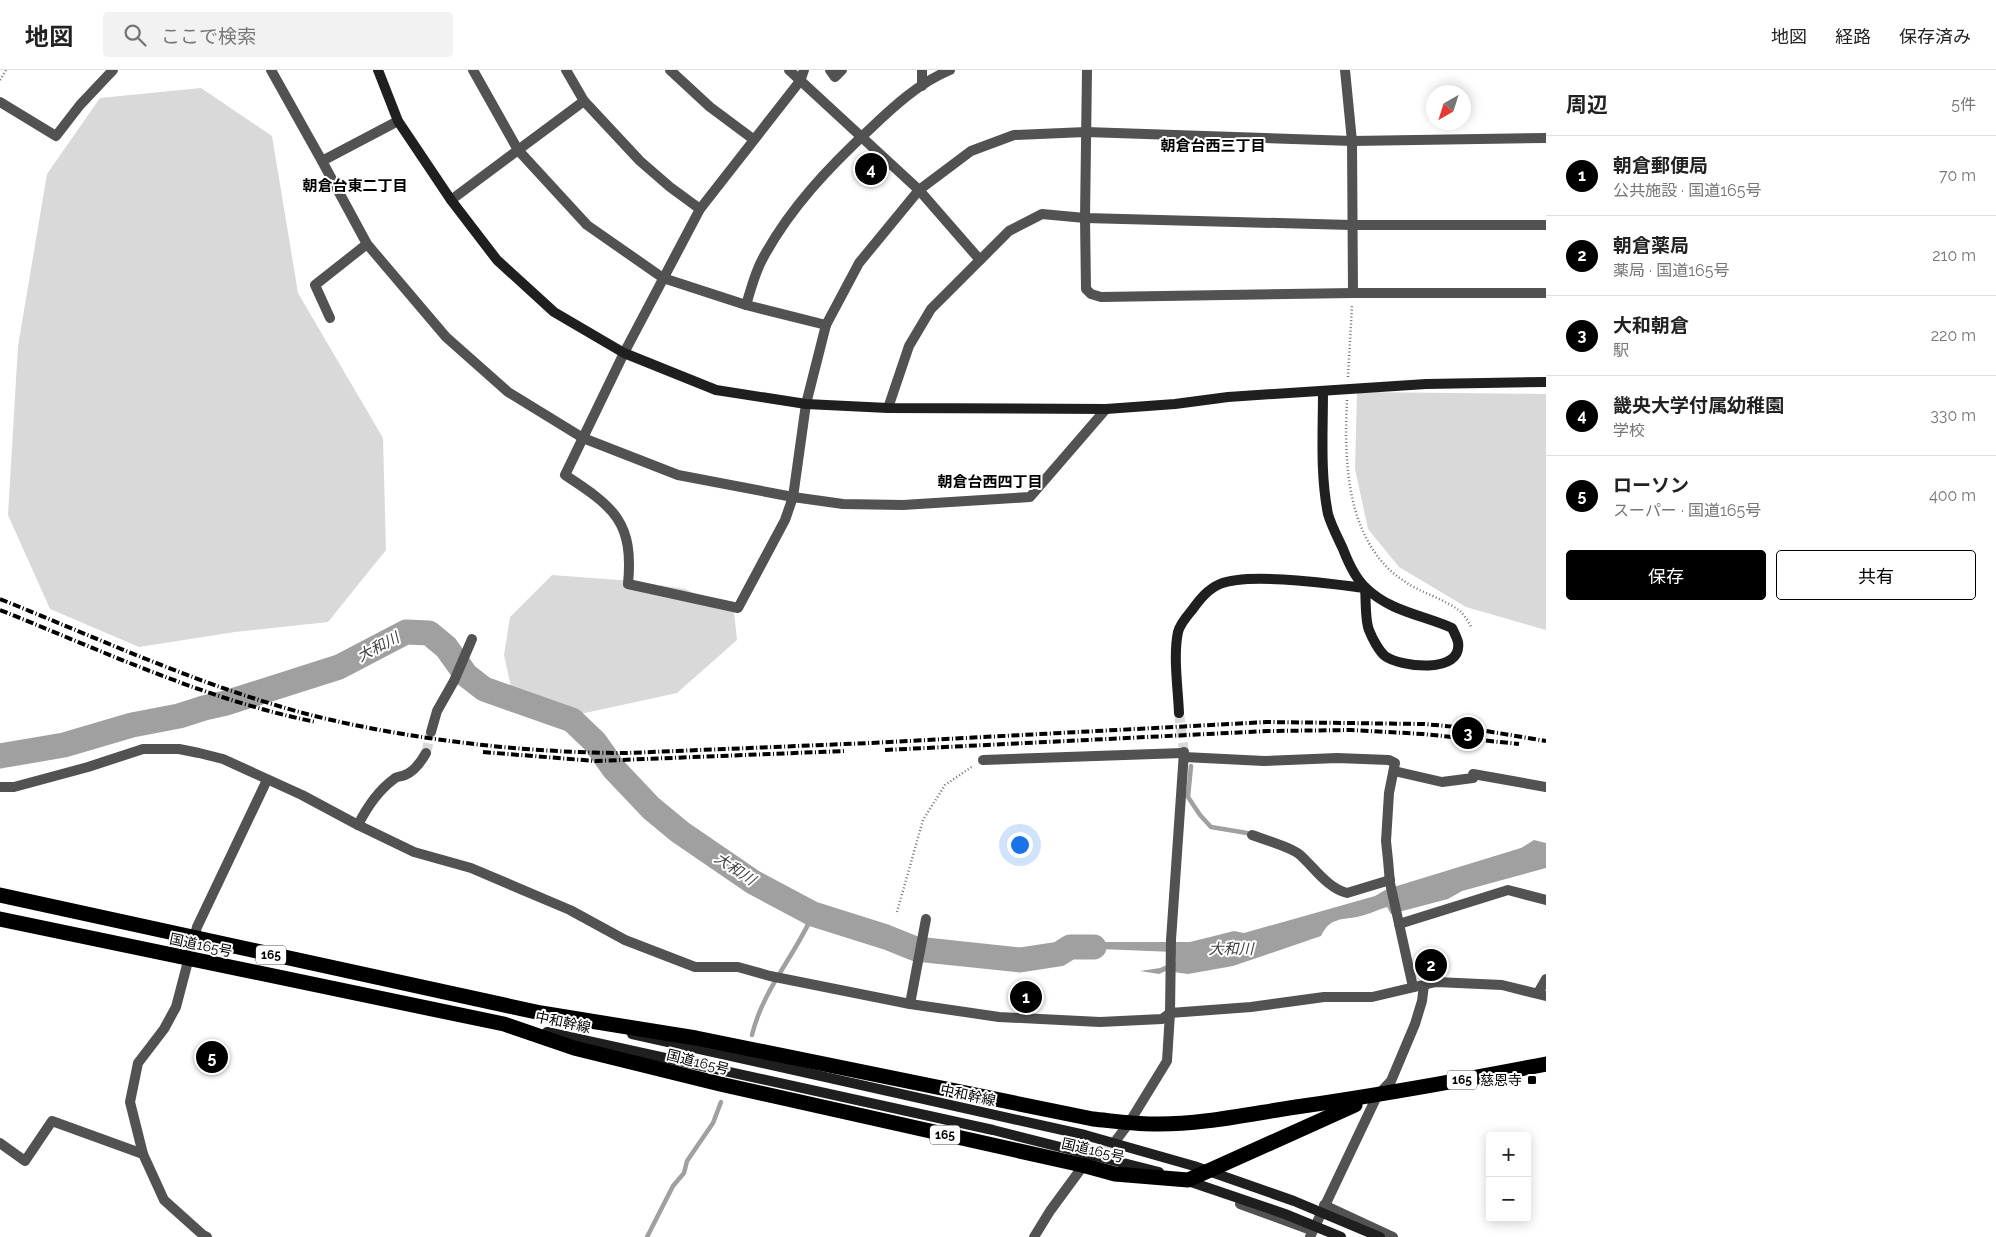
<!DOCTYPE html>
<html lang="ja">
<meta charset="utf-8">
<style>
:root{--surface:#fff;--page:#f2f2f2;--text:#222;--muted:#767676;--line:#e0e0e0;--accent:#000}
body{margin:0;font-family:Raleway,"Noto Sans JP",sans-serif;background:var(--page);color:var(--text)}
.controls{position:absolute;right:15px;bottom:15px;display:grid;overflow:hidden;border-radius:5px;box-shadow:0 2px 12px #0003}
.controls button{width:45px;height:45px;display:grid;place-items:center;padding:0;border:0;border-bottom:1px solid var(--line);background:var(--surface);color:var(--text);font:25px sans-serif}
.compass{position:absolute;left:1426px;top:15px;width:45px;height:45px;border-radius:50%;background:var(--surface);box-shadow:0 2px 12px #0003;rotate:219deg}
.you{position:absolute;left:1019px;top:774px;width:18px;height:18px;margin:-12px;border:4px solid #fff;border-radius:50%;background:#1a73e8;box-shadow:0 0 0 8px #1a73e833}
.badge{display:grid;place-items:center;width:32px;height:32px;border-radius:50%;background:var(--accent);color:#fff;font-size:16px;font-weight:700}
.pin{position:absolute;translate:-50% -50%;border:2px solid #fff;box-shadow:0 1px 5px #0006}
.list{margin:0;padding:0;list-style:none}
h2{display:flex;justify-content:space-between;align-items:center;height:65px;margin:0;padding:0 20px;font-size:21px}
h2 small{font-size:16px;font-weight:400;color:var(--muted)}
.list li{display:grid;grid-template-columns:32px 1fr auto;gap:15px;align-items:center;box-sizing:border-box;height:80px;padding:0 20px;border-top:1px solid var(--line)}
.list b{display:block;font-size:19px;white-space:nowrap}
.list p{margin:0;font-size:16px;white-space:nowrap;color:var(--muted)}
.list em{font-size:16px;font-style:normal;color:var(--muted)}
.actions{display:flex;gap:10px;padding:15px 20px}
.actions a{flex:1;padding:11px 0;border:1px solid var(--accent);border-radius:5px;text-align:center;font-size:18px;color:var(--accent)}
.actions .main{background:var(--accent);color:#fff}
.icon{flex:none;width:28px;height:28px;fill:none;stroke:currentColor;stroke-width:2;stroke-linecap:round;stroke-linejoin:round}
.map{position:relative;flex:none;width:1546px;height:1167px;overflow:hidden}
header{display:flex;align-items:center;gap:30px;box-sizing:border-box;height:70px;padding:0 25px;background:var(--surface);border-bottom:1px solid var(--line)}
header strong{font-size:24px}
nav{display:flex;gap:28px;margin-inline-start:auto;font-size:18px}
.search{width:350px;height:45px;background:var(--page);display:flex;align-items:center;gap:12px;box-sizing:border-box;padding:0 18px;border-radius:5px;color:var(--muted);font-size:19px}
main{display:flex}
aside{flex:1;background:var(--surface)}
.map>svg:first-child{display:block}
</style>
<header>
<strong>地図</strong>
<div class="search"><svg class="icon" aria-label="search" viewBox="0 0 24 24"><circle cx="10" cy="10" r="6"/><path d="M15 15l6 6"/></svg>ここで検索</div>
<nav><a>地図</a><a>経路</a><a>保存済み</a></nav>
</header>
<main>
<div class="map">
<svg width="1546" height="1167" viewBox="0 0 1546 1167">
<rect width="100%" height="100%" fill="#fff"/>
<g fill="#d9d9d9">
<path d="M 201,18 L 272,66 L 298,223 L 383,368 L 386,480 L 328,552 L 235,562 L 139,577 L 50,539 L 8,445 L 18,276 L 47,104 L 100,28 Z"/>
<path d="M 1357,322 L 1546,324 L 1546,560 L 1466,537 L 1399,497 L 1368,459 L 1355,399 Z"/>
<path d="M 552,505 L 632,511 L 685,519 L 734,542 L 737,570 L 677,623 L 553,650 L 515,635 L 504,585 L 510,547 Z"/>
</g>
<path fill="#a0a0a0" d="M 1534,770 L 1546,773 L 1546,798 L 1462,821 L 1448,829 L 1391,844 L 1387,837 C 1377,840 1367,845 1357,847 C 1339,850 1330,848 1321,866 L 1233,896 L 1188,904 L 1166,901 L 1159,904 L 1140,901 L 1160,898 L 1176,891 L 1174,882 L 1099,879 L 1096,883 L 1060,882 L 1067,872 L 1190,872 L 1234,861 L 1244,863 L 1375,826 L 1387,819 L 1521,778 Z"/>
<g fill="none" stroke-linecap="round" stroke-linejoin="round">
<g stroke="#a0a0a0" stroke-width="4.5">
<path d="M 1191,696 L 1188,727 L 1200,745 L 1211,757 L 1247,763"/>
<path d="M 752,965 C 763,919 795,886 813,844"/>
<path d="M 647,1167 L 673,1116 L 684,1103 L 687,1091 L 713,1053 L 721,1032"/>
</g>
<path stroke="#a0a0a0" stroke-width="25" d="M 0,686 L 64,675 L 132,655 L 179,646 L 204,638 L 226,633 L 339,597 L 406,562 L 429,563 L 446,577 L 466,605 L 484,619 L 572,650 L 595,672 L 614,699 L 651,738 L 680,762 L 753,812 L 813,844 L 886,867 L 916,879 L 1020,890 L 1059,884 L 1070,877 L 1094,877"/>
<g stroke="#d9d9d9" stroke-width="10" stroke-dasharray="10 5" stroke-linecap="butt">
<path d="M 1179,643 L 1184,682"/>
<path d="M 426,683 L 431,662"/>
<path d="M 1090,1089 L 1116,1069"/>
</g>
<g stroke="#747474" stroke-width="2.5" stroke-dasharray="1 2.5" stroke-linecap="butt">
<path d="M 0,10 L 6,0"/>
<path d="M 1348,307 L 1352,235"/>
<path d="M 1347,330 C 1344,392 1346,473 1404,511 C 1421,523 1445,529 1461,542 C 1465,546 1469,553 1472,558"/>
<path d="M 897,842 L 923,750 L 945,715 L 973,696"/>
</g>
<g stroke="#525252" stroke-width="10">
<path d="M 271,0 L 322,91"/>
<path d="M 473,0 L 518,80 L 587,155 L 663,208 L 746,235 L 826,255"/>
<path d="M 566,0 L 584,31 L 640,91 L 670,117 L 700,139"/>
<path d="M 670,0 L 710,37 L 753,69"/>
<path d="M 789,0 L 919,120 L 980,190"/>
<path d="M 804,0 L 800,11 L 700,139 L 624,283 L 565,405 C 614,437 634,452 628,514 L 738,538 L 785,450 L 793,427 L 806,334 L 826,255 L 859,193 L 919,120 L 971,81 L 1014,65 L 1086,62 L 1352,71 L 1546,68"/>
<path d="M 830,0 L 835,7 L 842,0"/>
<path d="M 1087,0 L 1085,148 L 1086,219 L 1091,224 L 1101,227 L 1353,223 L 1546,223"/>
<path d="M 1345,0 L 1352,71 L 1353,223"/>
<path d="M 922,16 L 922,0"/>
<path d="M 0,32 L 56,66 L 80,35 L 113,0"/>
<path d="M 398,51 L 322,91 L 367,174 L 446,267 L 508,322 L 583,368 L 678,405 L 793,427 L 843,434 L 903,435 L 1030,427 L 1106,339"/>
<path d="M 451,130 L 584,31"/>
<path d="M 746,235 C 751,219 755,202 763,188 C 790,138 829,97 870,59 C 894,36 919,13 950,0"/>
<path d="M 330,248 L 315,215 L 367,174"/>
<path d="M 888,338 L 909,276 L 931,239 L 1009,161 L 1042,144 L 1085,148 L 1351,155 L 1546,155"/>
<path d="M 431,662 L 437,641 L 454,611 L 472,569"/>
<path d="M 1184,687 L 1264,691 L 1337,688 L 1389,690 L 1395,693 L 1389,723 L 1386,771 L 1388,790 L 1390,813 L 1413,917"/>
<path d="M 983,690 L 1183,683"/>
<path d="M 1394,701 L 1442,712 L 1473,708 L 1473,704 L 1546,717"/>
<path d="M 0,717 L 14,717 L 88,697 L 143,679 L 179,679 L 199,683 L 223,689 L 302,725 L 358,755 L 414,782 L 471,798 L 570,840 L 625,870 L 695,897 L 738,897 L 770,906 L 910,934 L 999,947 L 1100,952 L 1162,949 L 1170,943 L 1251,937 L 1324,927 L 1372,927 L 1436,912 L 1502,915 L 1546,926"/>
<path d="M 358,755 C 366,739 379,720 394,709 C 397,706 401,707 405,705 C 415,701 421,692 426,683"/>
<path d="M 1252,765 C 1265,770 1288,776 1299,784 C 1314,797 1327,818 1347,823 L 1390,810"/>
<path d="M 1399,854 L 1508,820 L 1546,830"/>
<path d="M 1538,923 L 1546,909"/>
<path d="M 910,934 L 926,849"/>
<path d="M 1117,1069 L 1129,1053 L 1167,991 L 1170,943 L 1171,870 L 1184,682"/>
<path d="M 0,1073 L 25,1091 L 52,1051 L 143,1084"/>
<path d="M 1240,1134 L 1311,1160"/>
<path d="M 1324,1135 L 1393,1167"/>
<path d="M 207,1167 L 203,1165 L 164,1130 L 143,1084 L 130,1032 L 138,993 L 164,959 L 176,937 L 197,857 L 267,710"/>
<path d="M 1034,1167 L 1050,1141 L 1086,1092"/>
<path d="M 1310,1167 L 1377,1026 L 1391,1011 L 1415,954 L 1422,931 L 1424,915"/>
</g>
<g stroke="#1f1f1f" stroke-width="10">
<path d="M 378,0 L 398,51 L 451,130 L 497,190 L 554,242 L 624,283 L 716,320 L 806,334 L 888,338 L 1106,339 L 1175,334 L 1228,327 L 1426,314 L 1546,312"/>
<path d="M 1323,321 C 1323,362 1320,404 1328,444 C 1331,455 1338,468 1343,479 C 1348,492 1356,509 1366,518 C 1391,542 1423,545 1452,558 C 1454,562 1457,568 1458,572 C 1463,605 1400,597 1385,586 C 1379,581 1372,568 1369,560 C 1365,551 1366,529 1365,518"/>
<path d="M 1179,643 C 1178,618 1173,586 1178,562 C 1180,554 1187,546 1192,540 C 1200,529 1208,519 1220,514 C 1249,502 1332,514 1365,518"/>
<path d="M 547,962 L 993,1060 L 1159,1102"/>
<path d="M 632,964 L 1085,1065 L 1194,1096 L 1294,1131 L 1380,1167"/>
<path d="M 1185,1110 L 1285,1144 L 1341,1167"/>
</g>
<g stroke="#000" stroke-width="15">
<path d="M 0,825 L 541,943 L 696,968 L 1093,1049 C 1113,1051 1133,1054 1153,1054 C 1200,1055 1249,1044 1296,1037 C 1380,1025 1463,1010 1546,994"/>
<path d="M 0,849 L 504,954 L 574,978 L 720,1014 L 1082,1095 L 1115,1104 L 1188,1110 L 1355,1035"/>
</g>
<g stroke="#000" stroke-width="4" stroke-dasharray="8 2.5 1 2.5" stroke-linecap="butt">
<path d="M 0,529 C 107,572 214,622 327,649 C 422,671 530,683 627,683 L 871,673 L 1267,652 L 1424,654 L 1468,658 L 1546,671"/>
<path d="M 0,540 C 103,581 206,630 316,652"/>
<path d="M 885,680 L 1268,661 L 1351,660 L 1423,664 L 1519,674"/>
<path d="M 483,682 L 595,691 L 845,681"/>
</g>
</g>
<rect fill="#000" stroke="#fff" stroke-width="2" x="1527" y="1005" width="10" height="10" rx="2.5"/>
<g text-anchor="middle" stroke-width="4" stroke-linejoin="round" paint-order="stroke">
<g fill="#fff" stroke="#4c4c4c" stroke-width="1">
<rect x="256" y="875.5" width="30" height="19" rx="4"/>
<rect x="1447" y="1000.5" width="30" height="19" rx="4"/>
<rect x="930" y="1055.5" width="30" height="19" rx="4"/>
</g>
<g font-size="12" font-weight="bold" fill="#000">
<text x="271" y="889">165</text>
<text x="1462" y="1014">165</text>
<text x="945" y="1069">165</text>
</g>
<g font-size="14" fill="#000" stroke="#fff">
<text transform="translate(201 875) rotate(12)" y="5">国道165号</text>
<text transform="translate(563 952) rotate(12)" y="5">中和幹線</text>
<text transform="translate(698 992) rotate(14)" y="5">国道165号</text>
<text transform="translate(968 1025) rotate(12)" y="5">中和幹線</text>
<text transform="translate(1093 1080) rotate(13)" y="5">国道165号</text>
</g>
<g font-size="14" fill="#000" stroke="#fff" text-anchor="end">
<text x="1522" y="1015">慈恩寺</text>
</g>
<g font-size="15" font-weight="bold" fill="#000" stroke="#fff">
<text x="1213" y="81">朝倉台西三丁目</text>
<text x="355" y="121">朝倉台東二丁目</text>
<text x="990" y="417">朝倉台西四丁目</text>
</g>
<g font-size="15" font-style="italic" fill="#414141" stroke="#fff">
<text transform="translate(378 577) rotate(-28)" y="5">大和川</text>
<text transform="translate(735 799) rotate(34)" y="5">大和川</text>
<text x="1231" y="884">大和川</text>
</g>
</g>
</svg>
<div class="controls">
<button>+</button>
<button>−</button>
</div>
<svg class="compass" viewBox="-18 -18 36 36"><path d="M0-13l5 13h-10z" fill="#e53935"/><path d="M0 13l5-13h-10z" fill="#767676"/></svg>
<div class="you"></div>
<div class="pin badge" style="left:1026px;top:927px">1</div>
<div class="pin badge" style="left:1431px;top:895px">2</div>
<div class="pin badge" style="left:1468px;top:663px">3</div>
<div class="pin badge" style="left:871px;top:99px">4</div>
<div class="pin badge" style="left:212px;top:987px">5</div>
</div>
<aside>
<h2>周辺<small>5件</small></h2>
<ul class="list">
<li><span class="badge">1</span><div><b>朝倉郵便局</b><p>公共施設 · 国道165号</p></div><em>70 m</em></li>
<li><span class="badge">2</span><div><b>朝倉薬局</b><p>薬局 · 国道165号</p></div><em>210 m</em></li>
<li><span class="badge">3</span><div><b>大和朝倉</b><p>駅</p></div><em>220 m</em></li>
<li><span class="badge">4</span><div><b>畿央大学付属幼稚園</b><p>学校</p></div><em>330 m</em></li>
<li><span class="badge">5</span><div><b>ローソン</b><p>スーパー · 国道165号</p></div><em>400 m</em></li>
</ul>
<div class="actions"><a class="main">保存</a><a>共有</a></div>
</aside>
</main>
